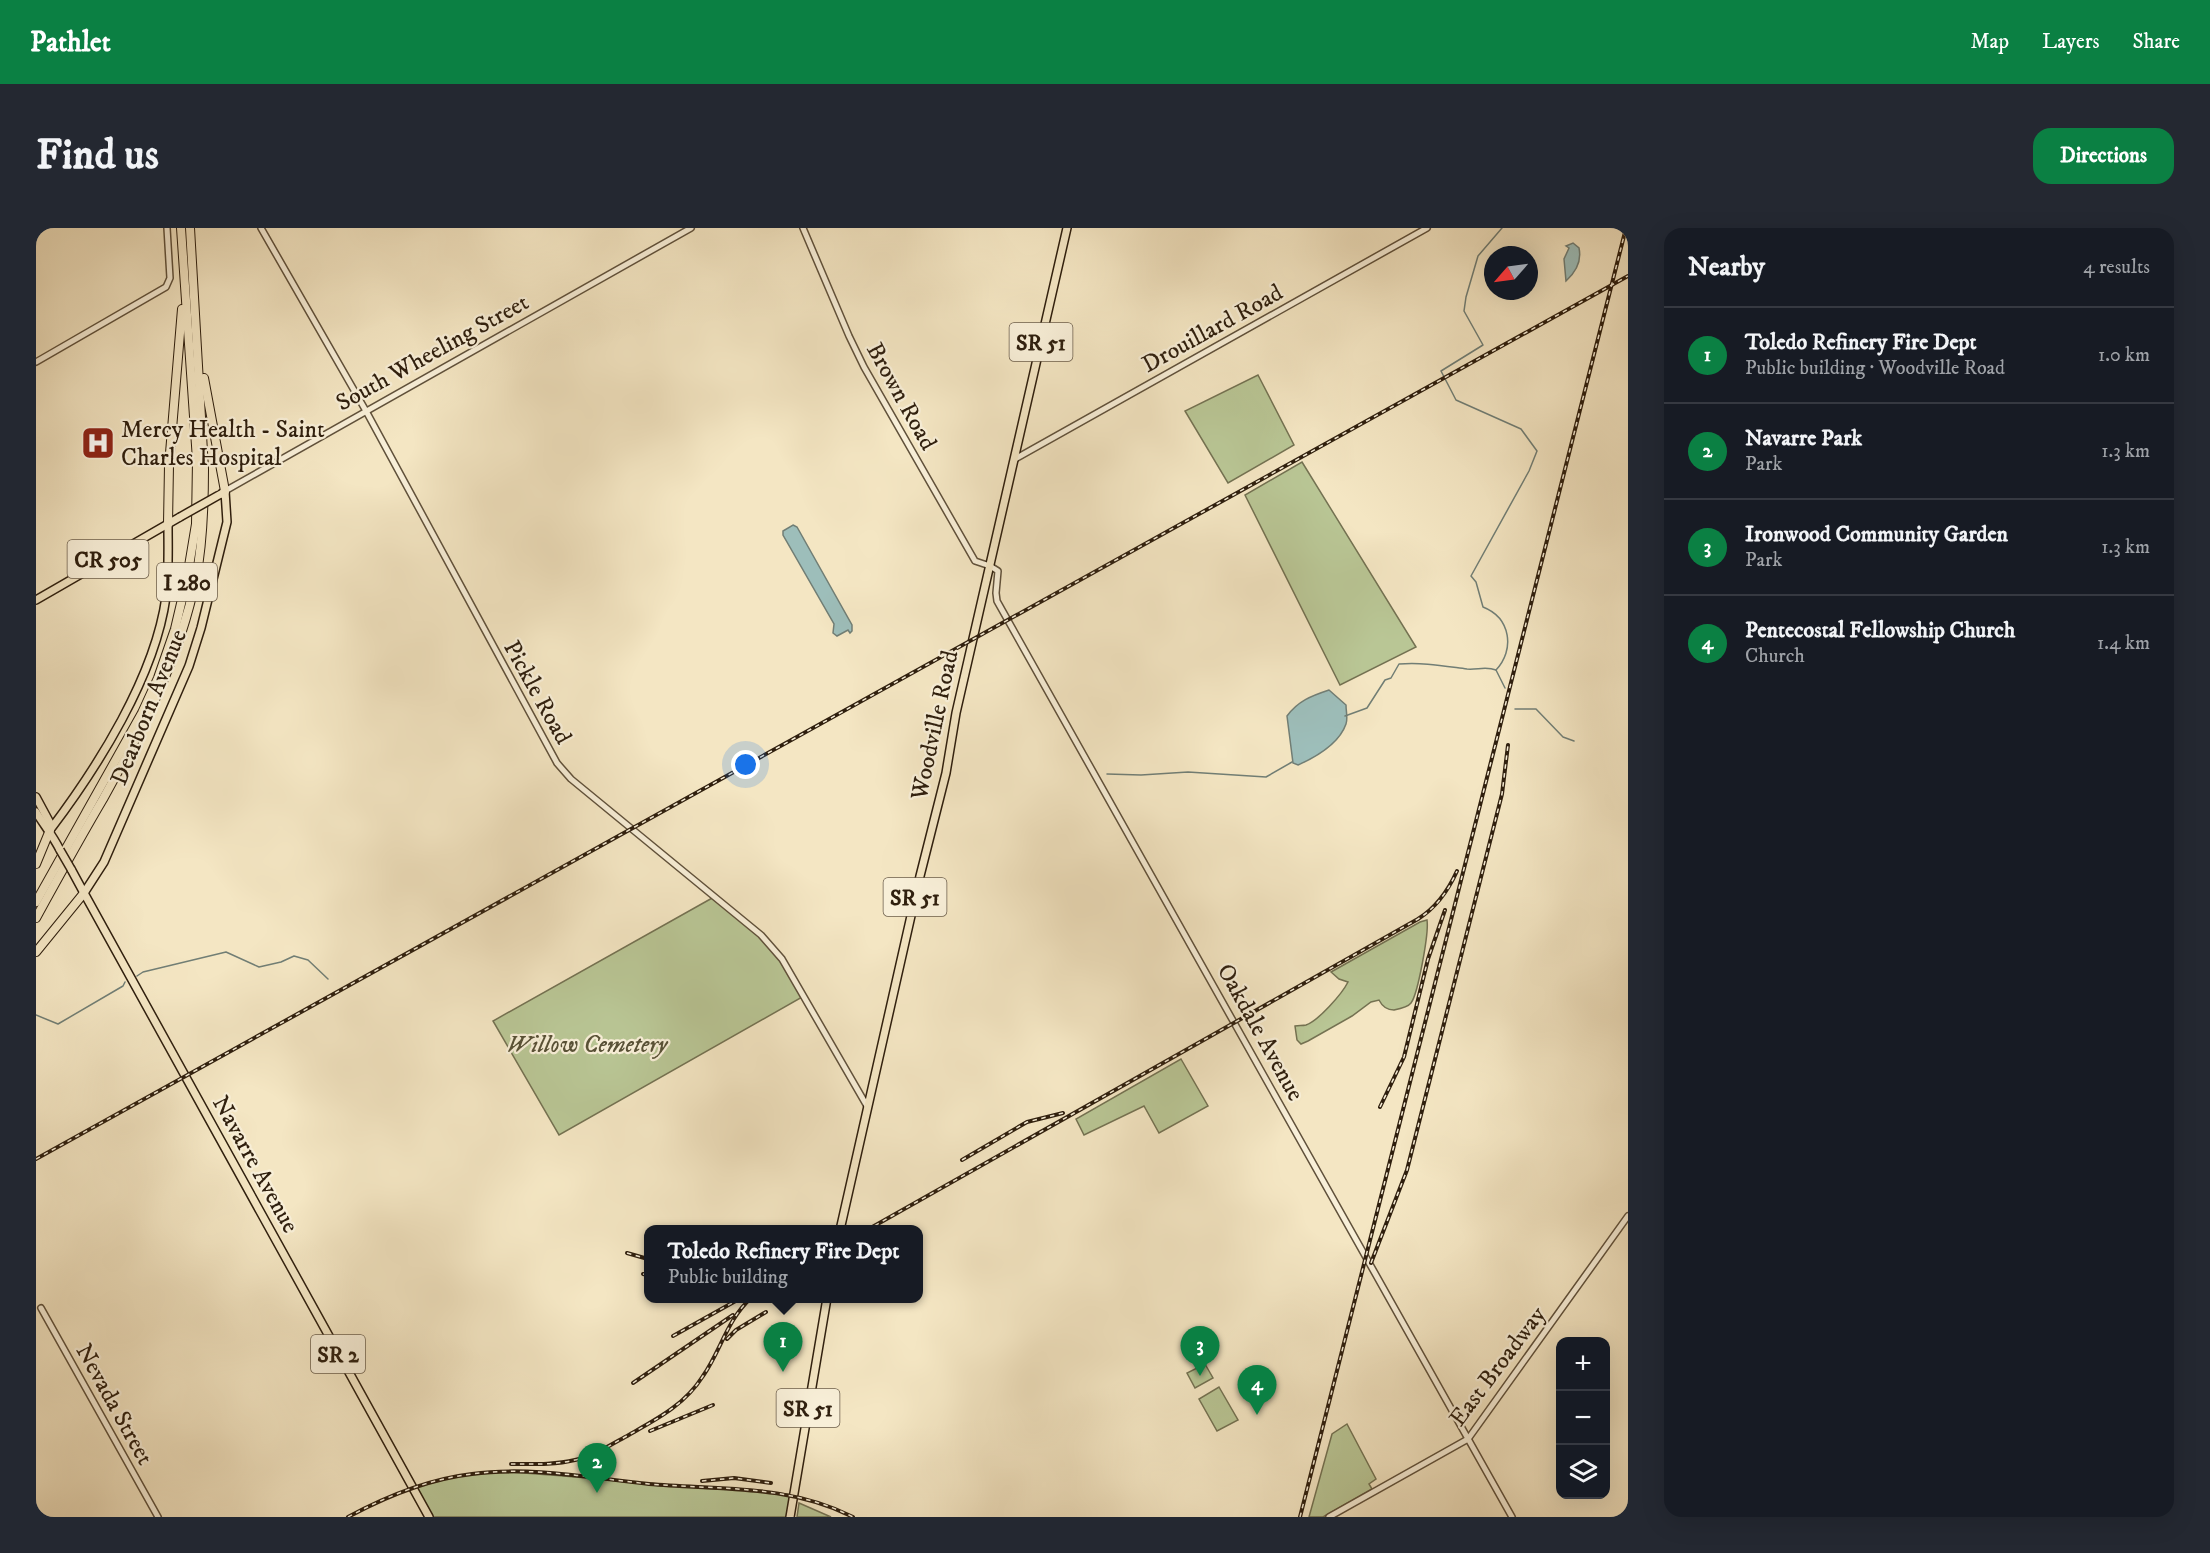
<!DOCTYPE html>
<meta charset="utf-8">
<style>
:root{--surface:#171b24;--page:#242831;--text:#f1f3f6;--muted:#9ea1a6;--line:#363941;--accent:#0b8043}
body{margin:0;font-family:"IM FELL DW Pica",serif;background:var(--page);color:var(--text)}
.controls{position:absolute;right:18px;bottom:18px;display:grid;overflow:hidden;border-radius:12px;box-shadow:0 6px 24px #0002}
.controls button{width:54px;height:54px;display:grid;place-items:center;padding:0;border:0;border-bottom:2px solid var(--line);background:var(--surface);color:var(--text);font:30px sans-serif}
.compass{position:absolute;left:1448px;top:18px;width:54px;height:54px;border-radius:50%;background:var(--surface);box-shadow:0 6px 24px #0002;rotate:242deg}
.you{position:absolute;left:710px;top:537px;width:21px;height:21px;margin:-15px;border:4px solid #fff;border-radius:50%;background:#1a73e8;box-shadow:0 0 0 9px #1a73e833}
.badge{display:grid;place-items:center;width:39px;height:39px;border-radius:50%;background:var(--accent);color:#fff;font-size:20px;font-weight:700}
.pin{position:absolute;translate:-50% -50px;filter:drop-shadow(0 2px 3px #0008)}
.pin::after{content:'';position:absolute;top:32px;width:21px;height:18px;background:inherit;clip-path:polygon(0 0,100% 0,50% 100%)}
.popup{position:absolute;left:608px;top:997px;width:279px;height:78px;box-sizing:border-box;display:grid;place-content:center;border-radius:12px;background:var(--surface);filter:drop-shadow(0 2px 4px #0005);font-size:20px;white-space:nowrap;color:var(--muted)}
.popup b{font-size:22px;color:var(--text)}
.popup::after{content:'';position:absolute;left:50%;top:100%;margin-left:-12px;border:12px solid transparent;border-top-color:var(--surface)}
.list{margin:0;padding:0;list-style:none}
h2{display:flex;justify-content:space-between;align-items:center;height:78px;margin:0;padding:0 24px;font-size:26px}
h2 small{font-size:20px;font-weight:400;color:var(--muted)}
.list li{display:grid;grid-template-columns:39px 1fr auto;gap:18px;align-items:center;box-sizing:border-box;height:96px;padding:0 24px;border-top:2px solid var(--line)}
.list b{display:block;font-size:22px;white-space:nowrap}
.list p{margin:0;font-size:20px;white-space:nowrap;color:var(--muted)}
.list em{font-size:20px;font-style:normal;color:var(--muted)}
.icon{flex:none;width:33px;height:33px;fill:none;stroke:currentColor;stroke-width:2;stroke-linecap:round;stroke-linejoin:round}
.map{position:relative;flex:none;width:1592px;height:1289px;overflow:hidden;border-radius:18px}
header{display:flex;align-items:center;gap:36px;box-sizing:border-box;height:84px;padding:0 30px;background:var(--accent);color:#fff}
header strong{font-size:28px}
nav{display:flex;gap:33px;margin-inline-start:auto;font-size:21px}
.intro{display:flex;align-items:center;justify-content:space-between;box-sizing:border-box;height:144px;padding:0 36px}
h1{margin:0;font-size:42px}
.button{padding:15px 27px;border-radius:18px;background:var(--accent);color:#fff;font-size:21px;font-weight:700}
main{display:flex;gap:36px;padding:0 36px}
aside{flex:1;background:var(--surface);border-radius:18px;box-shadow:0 6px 24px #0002}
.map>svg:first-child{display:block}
</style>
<header>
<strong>Pathlet</strong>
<nav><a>Map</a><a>Layers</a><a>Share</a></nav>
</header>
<div class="intro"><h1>Find us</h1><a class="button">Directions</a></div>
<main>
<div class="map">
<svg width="1592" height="1289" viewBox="0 0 1592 1289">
<rect width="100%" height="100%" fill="#f4e6c3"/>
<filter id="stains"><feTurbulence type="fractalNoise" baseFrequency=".00333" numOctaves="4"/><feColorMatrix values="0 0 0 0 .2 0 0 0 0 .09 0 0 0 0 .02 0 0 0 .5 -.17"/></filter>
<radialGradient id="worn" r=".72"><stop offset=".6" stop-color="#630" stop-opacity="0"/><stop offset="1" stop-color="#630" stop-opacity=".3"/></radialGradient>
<g fill="#b9c695" stroke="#747252" stroke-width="1.5">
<path d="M 1222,147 L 1258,217 L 1192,255 L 1149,183 Z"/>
<path d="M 1266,234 L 1380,419 L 1304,457 L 1209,267 Z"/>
<path d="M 678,669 L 737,719 L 768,768 L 523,907 L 457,793 Z"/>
<path d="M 1391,692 C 1393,705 1382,766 1375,775 C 1372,779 1363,781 1358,782 C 1350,782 1346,778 1343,772 L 1335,774 L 1316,788 L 1272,813 L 1265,816 L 1261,812 L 1259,798 C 1263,797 1266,798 1270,797 C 1282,793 1306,766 1312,754 L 1303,751 L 1295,744 L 1384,694 Z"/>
<path d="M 1145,831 L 1172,878 L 1123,905 L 1108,878 L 1048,907 L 1040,891 Z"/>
<path d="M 1169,1136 L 1177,1150 L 1159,1160 L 1151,1145 Z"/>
<path d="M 1183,1159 L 1202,1192 L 1181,1203 L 1163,1171 Z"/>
<path d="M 1311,1196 L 1340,1251 L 1333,1256 L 1336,1261 L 1287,1289 L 1273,1289 L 1296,1206 Z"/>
<path d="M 463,1244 C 525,1246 586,1254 647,1259 C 684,1262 721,1261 758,1267 L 754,1289 L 393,1289 L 376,1260 L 423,1248 Z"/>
<path d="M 763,1275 L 795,1289 L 761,1289 Z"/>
</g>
<g fill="#9dbeba" stroke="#717e75" stroke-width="1.5">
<path d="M 1537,15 L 1543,20 C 1546,34 1540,44 1530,53 L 1528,31 L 1533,20 L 1530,18 Z"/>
<path d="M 757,297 L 761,299 L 816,397 L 816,403 L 814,405 L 812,402 L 801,408 L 797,405 L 798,396 L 747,307 L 747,303 Z"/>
<path d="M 1293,462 L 1310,477 C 1310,483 1312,491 1310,496 C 1303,516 1280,529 1262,537 L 1257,535 L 1251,488 C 1262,473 1275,468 1293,462 Z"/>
</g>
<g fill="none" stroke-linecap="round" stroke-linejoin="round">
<g stroke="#717e75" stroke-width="1.5">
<path d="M 1460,442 C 1479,422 1475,390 1447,379 L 1440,354 L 1435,348 L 1493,243 L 1501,223 L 1485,201 L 1420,172 L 1405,143 L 1447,117 L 1428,83 L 1430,69 L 1442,28 L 1466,0"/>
<path d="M 1479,481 L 1500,481 L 1527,509 L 1538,513"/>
<path d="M 1309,488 L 1331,480 L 1349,452 L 1355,450 L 1363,436 C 1386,434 1408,438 1431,441 C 1441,442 1450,438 1460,442 L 1469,460"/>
<path d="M 1071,546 L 1105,547 L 1152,544 L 1230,549 L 1256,534"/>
<path d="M 101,748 L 107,744 L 190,724 L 223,739 L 245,734 L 258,728 L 272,732 L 292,751"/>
<path d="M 0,787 L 22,796 L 87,758 L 89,754"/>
</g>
<defs>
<g id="tertiary">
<path d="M 225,0 L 330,183 L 521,535 L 535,551 L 725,707 L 746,731 L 831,878"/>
<path d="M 767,0 L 813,108 L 828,139 L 939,333 L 954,338 L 962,343 L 960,365 L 961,373 L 1476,1289"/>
<path d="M 0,134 L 130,59 L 134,50 L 131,0"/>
<path d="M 979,231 L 1391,0"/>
<path d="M 189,263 L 655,0"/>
<path d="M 5,1080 L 122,1289"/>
<path d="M 1293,1289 L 1432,1211 L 1592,988"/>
</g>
<g id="primary">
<path d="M 185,266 L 189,263 L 191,294 L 165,400 L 153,438 L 68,634 L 48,665 L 393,1289"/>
<path d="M 0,372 L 144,289"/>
<path d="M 14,602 C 61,540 119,449 130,369 C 133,345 132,320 132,296"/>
<path d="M 804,1002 L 884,648 L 910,545 L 920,485 L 1031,0"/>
<path d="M 754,1289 L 791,1070"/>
</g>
<g id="trunk">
<path d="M 0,569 L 14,595 L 14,602"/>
<path d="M 0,584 C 8,597 17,608 24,622"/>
<path d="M 35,641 L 48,665"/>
</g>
<g id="motorway">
<path d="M 168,150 L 189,263"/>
<path d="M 132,296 L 133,237 L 146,81"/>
<path d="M 0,636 L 14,602"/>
<path d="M 0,674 L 106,485 L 122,450 L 139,401 L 151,350 L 160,296 L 161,232 L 145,0"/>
<path d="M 0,690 C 22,650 44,610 67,571 C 108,497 143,433 160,350 C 167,314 168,277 168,241 L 154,0"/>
<path d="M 0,724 L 48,665"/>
</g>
</defs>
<use href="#tertiary" stroke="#60513b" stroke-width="8"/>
<use href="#primary" stroke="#2f1f0e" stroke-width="10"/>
<use href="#trunk" stroke="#2f1f0e" stroke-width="10"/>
<use href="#motorway" stroke="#2f1f0e" stroke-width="10"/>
<use href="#tertiary" stroke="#f8efd8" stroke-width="5"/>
<use href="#primary" stroke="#f4e6c3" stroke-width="7"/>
<use href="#trunk" stroke="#f4e6c3" stroke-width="7"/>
<use href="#motorway" stroke="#f4e6c3" stroke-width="8"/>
<defs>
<g id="rail">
<path d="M 1344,879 L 1368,829 L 1392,731 L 1409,682"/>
<path d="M 0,931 L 1592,48"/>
<path d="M 926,932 L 991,894 L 1027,885"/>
<path d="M 831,1002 L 1382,691 C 1401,679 1412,663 1421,643"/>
<path d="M 591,1025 L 612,1031"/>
<path d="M 1335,1035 L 1371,942 L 1466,566 L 1472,517"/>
<path d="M 607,1046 L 612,1047"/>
<path d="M 637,1108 L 705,1070"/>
<path d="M 691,1111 L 700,1102 L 730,1084"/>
<path d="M 597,1155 L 697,1087"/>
<path d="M 614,1203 L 677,1177"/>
<path d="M 475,1236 C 496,1236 518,1237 539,1232 C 557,1228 573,1218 589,1209 C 619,1192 648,1178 667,1148 C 685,1122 691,1092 715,1070"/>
<path d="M 666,1253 L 698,1250 L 735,1255"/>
<path d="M 312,1289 C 351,1268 393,1251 436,1246 C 494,1238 555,1250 613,1256 C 684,1262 752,1256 817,1289"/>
<path d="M 1264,1289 L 1590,0"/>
</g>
</defs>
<use href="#rail" stroke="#2f1f0e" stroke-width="4"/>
<use href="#rail" stroke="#f8efd8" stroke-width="1.5" stroke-dasharray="4.5" stroke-linecap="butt"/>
<defs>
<path id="primary-bridge" d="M 144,289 L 183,267"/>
<path id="trunk-bridge" d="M 24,622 L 35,641"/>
</defs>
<use href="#primary-bridge" stroke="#2f1f0e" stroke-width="10" stroke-linecap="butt"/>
<use href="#trunk-bridge" stroke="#2f1f0e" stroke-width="10" stroke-linecap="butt"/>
<use href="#primary-bridge" stroke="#f4e6c3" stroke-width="7"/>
<use href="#trunk-bridge" stroke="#f4e6c3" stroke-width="7"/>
</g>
<defs>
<symbol id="hospital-square" viewBox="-11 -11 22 22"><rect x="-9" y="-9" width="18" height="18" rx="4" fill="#8f2418" stroke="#f8efd8"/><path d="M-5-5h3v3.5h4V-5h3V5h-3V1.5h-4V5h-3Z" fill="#fff"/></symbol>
</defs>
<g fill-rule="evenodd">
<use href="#hospital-square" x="43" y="196" width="38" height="38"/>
</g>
<g text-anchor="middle" stroke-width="4.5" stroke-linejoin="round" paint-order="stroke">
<g fill="#f8efd8" stroke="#6b5d4b" stroke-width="1.5">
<rect x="973.5" y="95" width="63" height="38" rx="4.5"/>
<rect x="31.5" y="312" width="81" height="38" rx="4.5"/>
<rect x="121" y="335" width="60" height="38" rx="4.5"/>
<rect x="847.5" y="650" width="63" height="38" rx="4.5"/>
<rect x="275" y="1107" width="54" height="38" rx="4.5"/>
<rect x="740.5" y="1161" width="63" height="38" rx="4.5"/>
</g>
<g font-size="22" font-weight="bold" fill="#2f1f0e">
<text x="1005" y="122">SR 51</text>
<text x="72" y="339">CR 505</text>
<text x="151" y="362">I 280</text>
<text x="879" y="677">SR 51</text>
<text x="302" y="1134">SR 2</text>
<text x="772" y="1188">SR 51</text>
</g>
<g font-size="24" fill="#2f1f0e" stroke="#f8efd8">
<text transform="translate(1176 100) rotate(-29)" y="8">Drouillard Road</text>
<text transform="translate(396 124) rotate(-29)" y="8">South Wheeling Street</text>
<text transform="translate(866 168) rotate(61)" y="8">Brown Road</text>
<text transform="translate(502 464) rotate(61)" y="8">Pickle Road</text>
<text transform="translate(112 479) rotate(-68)" y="8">Dearborn Avenue</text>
<text transform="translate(898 497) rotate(-78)" y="8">Woodville Road</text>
<text transform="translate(1225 804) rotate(61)" y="8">Oakdale Avenue</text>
<text transform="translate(220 936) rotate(61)" y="8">Navarre Avenue</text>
<text transform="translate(1461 1138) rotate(-53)" y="8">East Broadway</text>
<text transform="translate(79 1176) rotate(61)" y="8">Nevada Street</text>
</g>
<g font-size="24" fill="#2f1f0e" stroke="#f8efd8" text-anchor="start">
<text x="85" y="209">Mercy Health - Saint<tspan x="85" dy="28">Charles Hospital</tspan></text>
</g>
<g font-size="24" font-style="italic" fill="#585136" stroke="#f8efd8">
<text x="551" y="824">Willow Cemetery</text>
</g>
</g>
<rect width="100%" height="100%" filter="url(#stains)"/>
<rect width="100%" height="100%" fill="url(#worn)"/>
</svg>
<div class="controls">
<button>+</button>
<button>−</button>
<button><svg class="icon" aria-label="layers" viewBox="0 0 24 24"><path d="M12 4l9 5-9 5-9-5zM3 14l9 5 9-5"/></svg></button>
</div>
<svg class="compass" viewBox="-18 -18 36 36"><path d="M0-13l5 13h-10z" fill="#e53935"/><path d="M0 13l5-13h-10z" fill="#9ea1a6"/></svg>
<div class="you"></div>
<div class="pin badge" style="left:747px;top:1144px">1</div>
<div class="popup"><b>Toledo Refinery Fire Dept</b>Public building</div>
<div class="pin badge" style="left:561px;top:1265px">2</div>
<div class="pin badge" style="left:1164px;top:1148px">3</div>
<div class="pin badge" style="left:1221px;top:1187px">4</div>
</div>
<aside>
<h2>Nearby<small>4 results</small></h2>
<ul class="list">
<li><span class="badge">1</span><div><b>Toledo Refinery Fire Dept</b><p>Public building · Woodville Road</p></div><em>1.0 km</em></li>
<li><span class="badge">2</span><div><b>Navarre Park</b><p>Park</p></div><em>1.3 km</em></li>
<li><span class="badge">3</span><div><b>Ironwood Community Garden</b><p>Park</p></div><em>1.3 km</em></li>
<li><span class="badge">4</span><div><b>Pentecostal Fellowship Church</b><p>Church</p></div><em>1.4 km</em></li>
</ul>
</aside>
</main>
